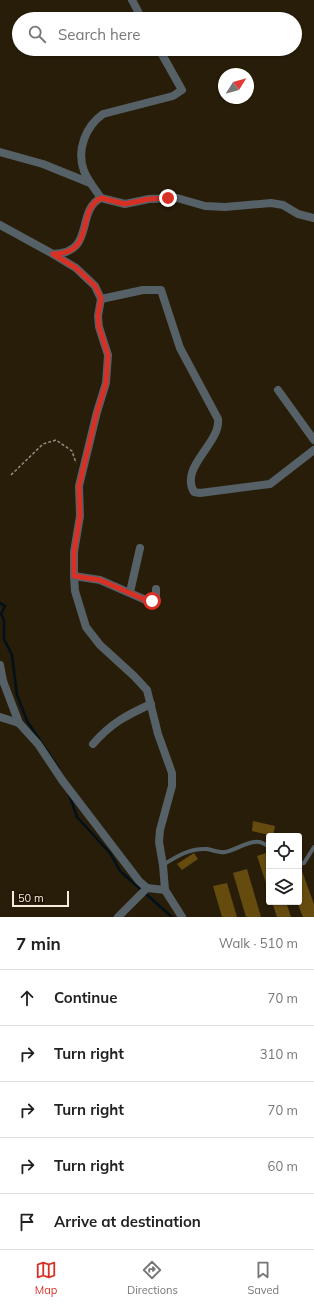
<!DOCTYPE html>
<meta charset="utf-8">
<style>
:root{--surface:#fff;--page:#f6f6f6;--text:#222;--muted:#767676;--line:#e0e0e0;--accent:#d93025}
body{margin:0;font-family:Mulish,sans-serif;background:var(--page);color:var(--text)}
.controls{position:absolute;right:12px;bottom:12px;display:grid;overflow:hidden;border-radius:4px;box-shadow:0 1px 3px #0004}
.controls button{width:36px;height:36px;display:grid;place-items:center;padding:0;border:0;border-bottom:1px solid var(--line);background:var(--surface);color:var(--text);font:20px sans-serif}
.compass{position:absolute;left:218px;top:68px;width:36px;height:36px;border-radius:50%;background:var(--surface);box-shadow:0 1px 3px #0004;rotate:53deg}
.scale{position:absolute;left:12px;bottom:10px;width:57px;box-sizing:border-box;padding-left:4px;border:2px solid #f3ecdf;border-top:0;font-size:11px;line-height:14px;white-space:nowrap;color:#f3ecdf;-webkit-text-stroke:3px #1e1301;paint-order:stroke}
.stop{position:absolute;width:12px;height:12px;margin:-9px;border:3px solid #d93025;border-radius:50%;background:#fff}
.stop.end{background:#d93025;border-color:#fff;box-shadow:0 1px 4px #0008}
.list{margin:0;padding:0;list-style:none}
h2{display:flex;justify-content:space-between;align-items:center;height:52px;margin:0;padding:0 16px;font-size:17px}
h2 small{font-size:13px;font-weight:400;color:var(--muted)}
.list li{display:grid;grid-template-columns:26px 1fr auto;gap:12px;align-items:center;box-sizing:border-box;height:56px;padding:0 16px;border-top:1px solid var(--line)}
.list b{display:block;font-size:15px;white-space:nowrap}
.list em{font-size:13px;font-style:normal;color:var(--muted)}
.icon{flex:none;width:22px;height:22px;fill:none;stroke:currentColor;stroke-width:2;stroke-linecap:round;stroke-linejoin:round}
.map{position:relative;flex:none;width:314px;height:917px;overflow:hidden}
.search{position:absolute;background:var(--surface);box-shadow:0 1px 3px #0004;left:12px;right:12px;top:12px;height:44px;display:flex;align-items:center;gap:10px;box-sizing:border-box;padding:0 14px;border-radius:22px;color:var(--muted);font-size:15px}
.sheet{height:332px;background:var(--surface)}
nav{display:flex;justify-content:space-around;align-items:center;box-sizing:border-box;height:56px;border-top:1px solid var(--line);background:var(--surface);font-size:11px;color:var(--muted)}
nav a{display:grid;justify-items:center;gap:2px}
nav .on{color:var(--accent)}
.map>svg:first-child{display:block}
</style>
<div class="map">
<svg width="314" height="917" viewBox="0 0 314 917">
<rect width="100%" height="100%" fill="#271d08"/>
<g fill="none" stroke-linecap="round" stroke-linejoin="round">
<g stroke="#01101a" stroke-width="2.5">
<path d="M 0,603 L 5,606 L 1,614 L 4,620 L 4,639 L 12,655 L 17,695 L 27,721 L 59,769"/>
<path d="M 69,794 L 77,817 L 110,853 L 120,871 L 172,917"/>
</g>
</g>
<g fill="#664b0f">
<path d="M 253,821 L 275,826 L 273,836 L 252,831 Z"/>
<path d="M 269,852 L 269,892 L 257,856 Z"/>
<path d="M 194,853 L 198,859 L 182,870 L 177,864 Z"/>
<path d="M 247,869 L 261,917 L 246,917 L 233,873 Z"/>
<path d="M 302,871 L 314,904 L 314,917 L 303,917 L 297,902 L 299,902 L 299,872 Z"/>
<path d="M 227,883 L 237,917 L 222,917 L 213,886 Z"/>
<path d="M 272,902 L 286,902 L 291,917 L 277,917 Z"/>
</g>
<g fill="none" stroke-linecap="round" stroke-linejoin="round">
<path stroke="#968e7d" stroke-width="1.5" stroke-dasharray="3 2" stroke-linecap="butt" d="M 11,475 L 43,444 L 56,440 L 72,451 L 76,463"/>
<g stroke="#566067" stroke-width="4">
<path d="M 299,864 L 304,863 L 314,847"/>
<path d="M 163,865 C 177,856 190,848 207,849 C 213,850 220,853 225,852 C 241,849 254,834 269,847"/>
</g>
<g stroke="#566067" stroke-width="8">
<path d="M 132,0 L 142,19"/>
<path d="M 0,152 L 43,164 L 90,183"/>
<path d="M 101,198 C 95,189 88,181 84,171 C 76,150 86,126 103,114 L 173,96 L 182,90 L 159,49"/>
<path d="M 0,225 L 53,254 C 96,253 75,211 101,198 L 125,204 L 149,199 L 177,198 L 205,206 L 225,207 L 271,203 L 283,205 L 298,214 L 314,218"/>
<path d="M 53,254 L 76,268 L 95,286 L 101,299 L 98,316 L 99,327 L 108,355 L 106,383 L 97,412 L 79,486 L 80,516 L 74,552 L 74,576 L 75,591 L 86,627 L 100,645 L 134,676 L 147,690 L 158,734 L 172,773 L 172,786 L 160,830 L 159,842 L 163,865 L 165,890 L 182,917"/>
<path d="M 101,299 L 143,290 L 161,290 L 180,348 L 218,419 C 221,443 179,467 194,492 L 200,493 L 270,484 L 314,450"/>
<path d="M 278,390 L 314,440"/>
<path d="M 74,576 L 100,580 L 148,601 L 152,601 L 156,596 L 156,589"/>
<path d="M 130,592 L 140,548"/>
<path d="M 0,665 L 3,681 L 19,723"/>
<path d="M 0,717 L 19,723 L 38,744 L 62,780 L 139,881 L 147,888 L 165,890"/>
<path d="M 93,744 C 111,723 127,715 151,704"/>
<path d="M 118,917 L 147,888"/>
</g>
</g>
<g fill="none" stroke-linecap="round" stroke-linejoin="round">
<path stroke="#d93025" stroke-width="5" d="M 152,601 L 148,601 L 100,580 L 74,576 L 74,552 L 80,516 L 79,486 L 97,412 L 106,383 L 108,355 L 99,327 L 98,316 L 101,298 L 95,286 L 76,268 L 53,254 C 97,253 75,211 101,198 L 125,204 L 149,199 L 168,198"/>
</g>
</svg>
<div class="controls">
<button><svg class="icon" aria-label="locate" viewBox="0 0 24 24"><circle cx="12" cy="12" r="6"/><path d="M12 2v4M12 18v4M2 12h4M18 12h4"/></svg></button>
<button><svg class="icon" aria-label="layers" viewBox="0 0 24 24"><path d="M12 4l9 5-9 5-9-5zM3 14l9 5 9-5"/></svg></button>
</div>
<svg class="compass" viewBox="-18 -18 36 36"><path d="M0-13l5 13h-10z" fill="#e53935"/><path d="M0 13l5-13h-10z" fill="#767676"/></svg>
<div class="scale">50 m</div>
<div class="stop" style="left:152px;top:601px"></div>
<div class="stop end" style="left:168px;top:198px"></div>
<div class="search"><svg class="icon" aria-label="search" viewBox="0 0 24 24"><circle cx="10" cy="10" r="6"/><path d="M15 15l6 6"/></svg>Search here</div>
</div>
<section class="sheet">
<h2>7 min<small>Walk · 510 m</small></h2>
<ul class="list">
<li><svg class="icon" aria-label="ahead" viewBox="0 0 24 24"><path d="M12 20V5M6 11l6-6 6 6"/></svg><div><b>Continue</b></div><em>70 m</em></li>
<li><svg class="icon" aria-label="right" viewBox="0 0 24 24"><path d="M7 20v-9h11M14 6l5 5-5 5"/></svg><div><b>Turn right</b></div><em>310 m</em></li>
<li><svg class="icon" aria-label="right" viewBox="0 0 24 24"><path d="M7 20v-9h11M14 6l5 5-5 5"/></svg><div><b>Turn right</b></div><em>70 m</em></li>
<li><svg class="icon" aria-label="right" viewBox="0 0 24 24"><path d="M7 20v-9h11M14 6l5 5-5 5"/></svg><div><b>Turn right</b></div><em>60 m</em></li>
<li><svg class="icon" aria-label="arrive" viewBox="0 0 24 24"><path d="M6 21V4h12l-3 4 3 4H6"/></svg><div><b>Arrive at destination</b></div></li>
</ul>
</section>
<nav>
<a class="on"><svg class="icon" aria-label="map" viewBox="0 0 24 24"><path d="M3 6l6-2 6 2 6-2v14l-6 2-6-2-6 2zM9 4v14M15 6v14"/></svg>Map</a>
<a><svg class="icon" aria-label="directions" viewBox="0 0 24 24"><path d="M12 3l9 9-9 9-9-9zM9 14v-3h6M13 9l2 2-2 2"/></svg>Directions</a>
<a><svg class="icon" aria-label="saved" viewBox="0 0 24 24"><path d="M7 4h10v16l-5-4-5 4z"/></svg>Saved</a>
</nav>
